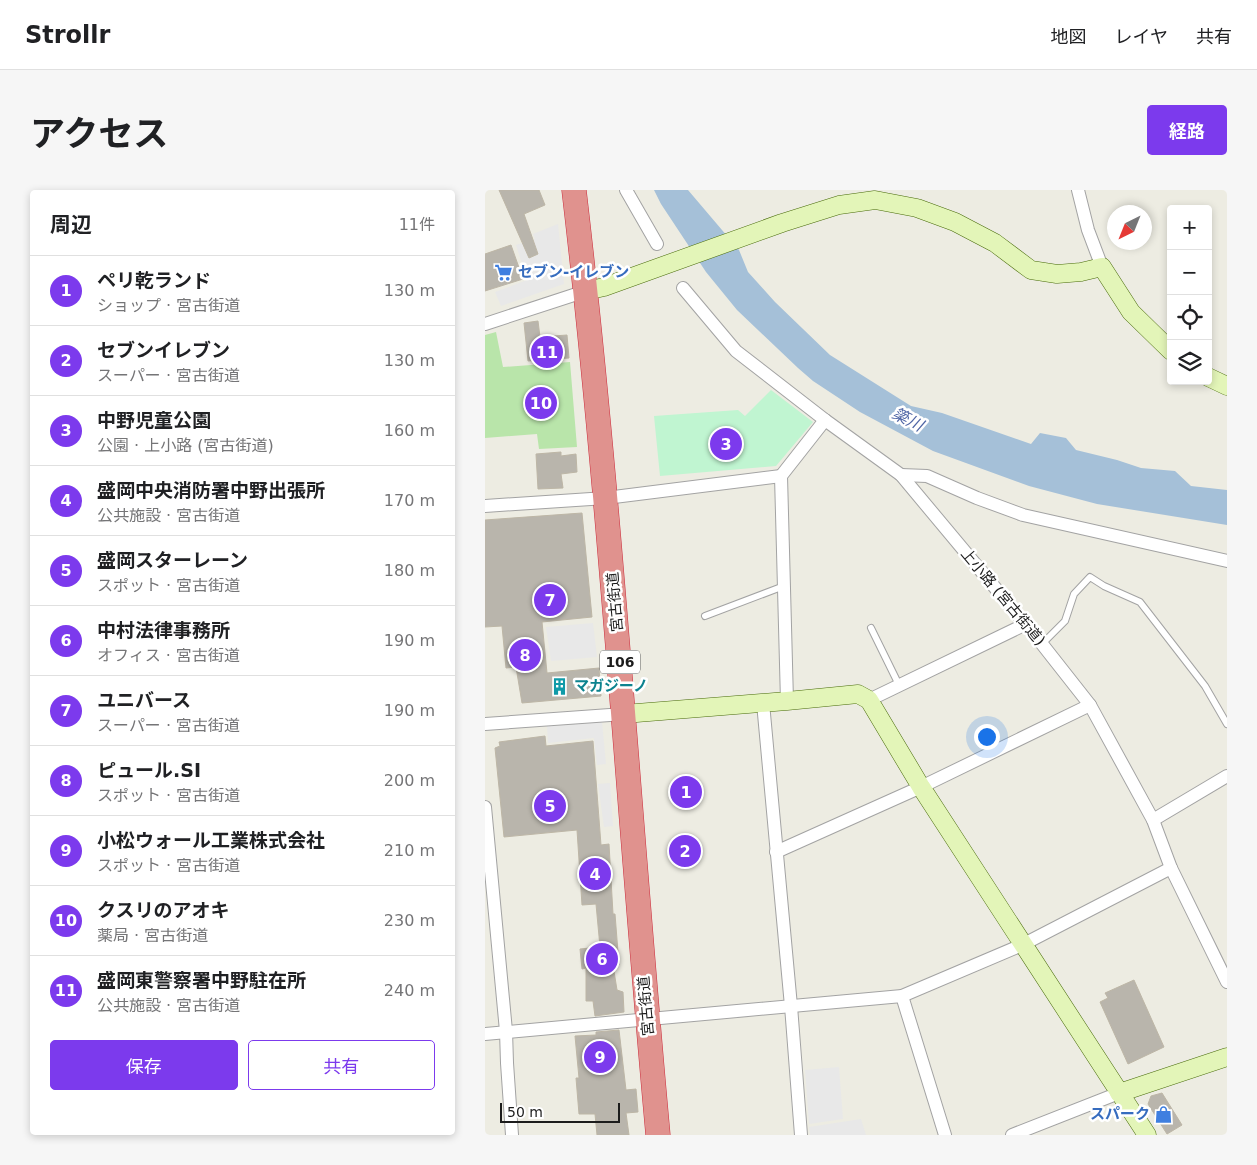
<!DOCTYPE html>
<html lang="ja">
<meta charset="utf-8">
<style>
:root{--surface:#fff;--page:#f6f6f6;--text:#202124;--muted:#757577;--line:#e0e0e0;--accent:#7c3aed}
body{margin:0;font-family:"DejaVu Sans","Noto Sans JP",sans-serif;background:var(--page);color:var(--text)}
.controls{position:absolute;right:15px;top:15px;display:grid;overflow:hidden;border-radius:5px;box-shadow:0 2px 8px #0003}
.controls button{width:45px;height:45px;display:grid;place-items:center;padding:0;border:0;border-bottom:1px solid var(--line);background:var(--surface);color:var(--text);font:25px sans-serif}
.compass{position:absolute;left:622px;top:15px;width:45px;height:45px;border-radius:50%;background:var(--surface);box-shadow:0 2px 8px #0003;rotate:223deg}
.scale{position:absolute;left:15px;bottom:12px;width:120px;box-sizing:border-box;padding-left:5px;border:2px solid #1c1c1c;border-top:0;font-size:14px;line-height:18px;white-space:nowrap;color:#1c1c1c;-webkit-text-stroke:4px #fff;paint-order:stroke}
.you{position:absolute;left:501px;top:546px;width:18px;height:18px;margin:-12px;border:4px solid #fff;border-radius:50%;background:#1a73e8;box-shadow:0 0 0 8px #1a73e833}
.badge{display:grid;place-items:center;width:32px;height:32px;border-radius:50%;background:var(--accent);color:#fff;font-size:16px;font-weight:700}
.pin{position:absolute;translate:-50% -50%;border:2px solid #fff;box-shadow:0 1px 5px #0006}
.list{margin:0;padding:0;list-style:none}
h2{display:flex;justify-content:space-between;align-items:center;height:65px;margin:0;padding:0 20px;font-size:21px}
h2 small{font-size:16px;font-weight:400;color:var(--muted)}
.list li{display:grid;grid-template-columns:32px 1fr auto;gap:15px;align-items:center;box-sizing:border-box;height:70px;padding:0 20px;border-top:1px solid var(--line)}
.list b{display:block;font-size:19px;white-space:nowrap}
.list p{margin:0;font-size:16px;white-space:nowrap;color:var(--muted)}
.list em{font-size:16px;font-style:normal;color:var(--muted)}
.actions{display:flex;gap:10px;padding:15px 20px}
.actions a{flex:1;padding:11px 0;border:1px solid var(--accent);border-radius:5px;text-align:center;font-size:18px;color:var(--accent)}
.actions .main{background:var(--accent);color:#fff}
.icon{flex:none;width:28px;height:28px;fill:none;stroke:currentColor;stroke-width:2;stroke-linecap:round;stroke-linejoin:round}
.map{position:relative;flex:none;width:742px;height:945px;overflow:hidden;border-radius:5px}
header{display:flex;align-items:center;gap:30px;box-sizing:border-box;height:70px;padding:0 25px;background:var(--surface);border-bottom:1px solid var(--line)}
header strong{font-size:24px}
nav{display:flex;gap:28px;margin-inline-start:auto;font-size:18px}
.intro{display:flex;align-items:center;justify-content:space-between;box-sizing:border-box;height:120px;padding:0 30px}
h1{margin:0;font-size:35px}
.button{padding:12px 22px;border-radius:5px;background:var(--accent);color:#fff;font-size:18px;font-weight:700}
main{display:flex;gap:30px;padding:0 30px}
aside{flex:1;background:var(--surface);border-radius:5px;box-shadow:0 2px 8px #0003}
.map>svg:first-child{display:block}
</style>
<header>
<strong>Strollr</strong>
<nav><a>地図</a><a>レイヤ</a><a>共有</a></nav>
</header>
<div class="intro"><h1>アクセス</h1><a class="button">経路</a></div>
<main>
<aside>
<h2>周辺<small>11件</small></h2>
<ul class="list">
<li><span class="badge">1</span><div><b>ペリ乾ランド</b><p>ショップ · 宮古街道</p></div><em>130 m</em></li>
<li><span class="badge">2</span><div><b>セブンイレブン</b><p>スーパー · 宮古街道</p></div><em>130 m</em></li>
<li><span class="badge">3</span><div><b>中野児童公園</b><p>公園 · 上小路 (宮古街道)</p></div><em>160 m</em></li>
<li><span class="badge">4</span><div><b>盛岡中央消防署中野出張所</b><p>公共施設 · 宮古街道</p></div><em>170 m</em></li>
<li><span class="badge">5</span><div><b>盛岡スターレーン</b><p>スポット · 宮古街道</p></div><em>180 m</em></li>
<li><span class="badge">6</span><div><b>中村法律事務所</b><p>オフィス · 宮古街道</p></div><em>190 m</em></li>
<li><span class="badge">7</span><div><b>ユニバース</b><p>スーパー · 宮古街道</p></div><em>190 m</em></li>
<li><span class="badge">8</span><div><b>ピュール.SI</b><p>スポット · 宮古街道</p></div><em>200 m</em></li>
<li><span class="badge">9</span><div><b>小松ウォール工業株式会社</b><p>スポット · 宮古街道</p></div><em>210 m</em></li>
<li><span class="badge">10</span><div><b>クスリのアオキ</b><p>薬局 · 宮古街道</p></div><em>230 m</em></li>
<li><span class="badge">11</span><div><b>盛岡東警察署中野駐在所</b><p>公共施設 · 宮古街道</p></div><em>240 m</em></li>
</ul>
<div class="actions"><a class="main">保存</a><a>共有</a></div>
</aside>
<div class="map">
<svg width="742" height="945" viewBox="0 0 742 945">
<rect width="100%" height="100%" fill="#edece2"/>
<path fill="#b9e5aa" d="M 11,142 L 18,177 L 85,172 L 92,257 L 54,259 L 52,244 L 0,248 L 0,145 Z"/>
<path fill="#c0f5d1" d="M 286,200 L 328,232 L 291,276 L 175,286 L 169,226 L 253,220 L 260,226 Z"/>
<g fill="#e8e8e8">
<path d="M 73,34 L 79,94 L 16,116 L 10,102 L 42,90 L 31,55 L 50,49 L 48,44 Z"/>
<path d="M 108,433 L 112,467 L 66,471 L 61,437 Z"/>
<path d="M 117,532 L 121,574 L 112,575 L 109,548 L 63,553 L 62,536 Z"/>
<path d="M 125,593 L 128,636 L 119,637 L 113,594 Z"/>
<path d="M 354,877 L 358,929 L 324,934 L 320,880 Z"/>
<path d="M 376,929 L 381,945 L 325,945 L 324,937 Z"/>
</g>
<path fill="#a5c0d8" d="M 169,0 L 203,0 L 254,60 L 263,82 L 290,112 L 345,165 L 426,216 L 457,223 L 546,254 L 555,243 L 581,248 L 591,260 L 632,270 L 656,278 L 690,281 L 706,296 L 742,300 L 742,335 L 612,314 L 544,296 L 448,261 L 375,222 L 328,191 L 313,178 L 252,120 L 221,82 L 176,14 Z"/>
<g fill="#b9b5ac" stroke="#bdb6a6">
<path d="M 14,0 L 54,0 L 60,15 L 39,24 L 53,64 L 44,68 Z"/>
<path d="M 26,55 L 38,89 L 0,101 L 0,64 Z"/>
<path d="M 53,131 L 55,147 L 82,145 L 84,168 L 43,171 L 39,133 Z"/>
<path d="M 76,262 L 76,266 L 91,264 L 92,282 L 76,284 L 78,298 L 53,299 L 51,264 Z"/>
<path d="M 97,323 L 107,427 L 57,432 L 62,483 L 114,478 L 116,506 L 37,513 L 31,477 L 21,478 L 17,436 L 0,437 L 0,330 Z"/>
<path d="M 60,546 L 61,556 L 108,551 L 116,655 L 124,654 L 128,724 L 130,724 L 134,775 L 128,775 L 132,800 L 138,802 L 139,822 L 110,826 L 108,811 L 101,811 L 101,778 L 97,779 L 95,759 L 115,757 L 111,714 L 97,715 L 92,640 L 19,647 L 10,558 L 15,556 L 14,552 Z"/>
<path d="M 649,790 L 679,857 L 643,874 L 615,812 L 623,808 L 620,803 Z"/>
<path d="M 134,840 L 141,900 L 151,899 L 153,922 L 141,923 L 144,945 L 112,945 L 110,924 L 94,924 L 91,888 L 94,888 L 90,846 L 111,845 L 111,842 Z"/>
<path d="M 677,903 L 697,935 L 682,944 L 663,914 L 666,906 Z"/>
</g>
<g fill="none" stroke-linecap="round" stroke-linejoin="round">
<defs>
<g id="lane">
<path d="M 220,426 L 299,396"/>
<path d="M 386,438 L 414,495"/>
<path d="M 557,454 L 580,431 L 589,404 L 605,387 L 619,396 L 655,412 L 720,496 L 742,534"/>
</g>
<g id="street">
<path d="M 141,0 L 172,54"/>
<path d="M 593,0 L 603,40 L 617,77"/>
<path d="M 198,98 L 251,161 L 340,230 L 416,285 L 557,454 L 605,515 L 668,630 L 686,678 L 742,792"/>
<path d="M 0,134 L 101,101"/>
<path d="M 416,285 L 442,286 L 492,308 L 538,325 L 742,371"/>
<path d="M 0,316 L 121,308 L 296,286"/>
<path d="M 384,510 L 541,434"/>
<path d="M 302,511 L 296,286 L 340,230"/>
<path d="M 278,513 L 306,816 L 316,945"/>
<path d="M 0,534 L 139,524"/>
<path d="M 0,617 L 21,841 L 22,873 L 27,945"/>
<path d="M 668,630 L 742,586"/>
<path d="M 291,662 L 436,597 L 605,515"/>
<path d="M 417,806 L 460,945"/>
<path d="M 0,844 L 417,806 L 537,755 L 686,678"/>
<path d="M 527,945 L 634,903"/>
</g>
<g id="secondary">
<path d="M 101,101 L 119,97 L 297,33 L 354,15 L 390,10 L 432,18 L 470,32 L 510,53 L 546,80 L 572,84 L 596,82 L 617,77 L 646,122 L 686,161"/>
<path d="M 723,187 L 742,196"/>
<path d="M 139,524 L 302,511 L 373,504 L 384,510 L 436,597 L 662,945"/>
<path d="M 634,903 L 742,867"/>
</g>
<path id="highway" d="M 89,0 C 126,314 144,630 173,945"/>
</defs>
<use href="#lane" stroke="#a3a3a3" stroke-width="8"/>
<use href="#street" stroke="#a3a3a3" stroke-width="14"/>
<use href="#secondary" stroke="#496b0b" stroke-width="19"/>
<use href="#highway" stroke="#cc2e3e" stroke-width="25"/>
<use href="#lane" stroke="#fff" stroke-width="6"/>
<use href="#street" stroke="#fff" stroke-width="12"/>
<use href="#secondary" stroke="#e3f5b8" stroke-width="18"/>
<use href="#highway" stroke="#e0928e" stroke-width="24"/>
</g>
<defs>
<symbol id="supermarket-bare" viewBox="-9 -9 18 18"><path d="M-6-5.5h2.5l.6 2H6L4.5 2H-2.5L-4.4-4H-6ZM-1.5 3.2a1.3 1.3 0 1 0 .1 0ZM3 3.2a1.3 1.3 0 1 0 .1 0Z" fill="#3f7fe0" stroke="#fff" stroke-width="2.5" paint-order="stroke"/></symbol>
<symbol id="building-bare" viewBox="-9 -9 18 18"><path d="M-4-6H4V6H1V3H-1V6H-4ZM-2.5-4.3h1.7v1.8h-1.7ZM.8-4.3h1.7v1.8H.8ZM-2.5-1h1.7V.8h-1.7ZM.8-1h1.7V.8H.8Z" fill="#0f9aa8" stroke="#fff" stroke-width="2.5" paint-order="stroke"/></symbol>
<symbol id="shop-bare" viewBox="-9 -9 18 18"><path d="M-5-2.5h2.3a2.7 3.5 0 0 1 5.4 0H5L5.5 6h-11ZM-1.5-2.5h3a1.5 2.3 0 0 0-3 0Z" fill="#3f7fe0" stroke="#fff" stroke-width="2.5" paint-order="stroke"/></symbol>
</defs>
<g fill-rule="evenodd">
<use href="#supermarket-bare" x="6" y="70" width="25" height="25"/>
<use href="#building-bare" x="62" y="484" width="25" height="25"/>
<use href="#shop-bare" x="666" y="912" width="25" height="25"/>
</g>
<g text-anchor="middle" stroke-width="5" stroke-linejoin="round" paint-order="stroke">
<rect fill="#fff" stroke="#606060" stroke-width="1" x="115" y="460.5" width="40" height="23" rx="4"/>
<g font-size="14" font-weight="bold" fill="#1c1c1c">
<text x="135" y="477">106</text>
</g>
<g font-size="15" font-weight="bold" fill="#366cbe" stroke="#fff" text-anchor="start">
<text x="33" y="87">セブン-イレブン</text>
<text x="665" y="929" text-anchor="end">スパーク</text>
</g>
<g font-size="15" fill="#1c1c1c" stroke="#fff">
<text transform="translate(518 407) rotate(50)" y="5">上小路 (宮古街道)</text>
<text transform="translate(130 412) rotate(-95)" y="5">宮古街道</text>
<text transform="translate(161 816) rotate(-95)" y="5">宮古街道</text>
</g>
<g font-size="15" font-weight="bold" fill="#0d838f" stroke="#fff" text-anchor="start">
<text x="89" y="501">マガジーノ</text>
</g>
<g font-size="16" font-style="italic" fill="#4f65a5" stroke="#fff">
<text transform="translate(423 229) rotate(27)" y="6">簗川</text>
</g>
</g>
</svg>
<div class="controls">
<button>+</button>
<button>−</button>
<button><svg class="icon" aria-label="locate" viewBox="0 0 24 24"><circle cx="12" cy="12" r="6"/><path d="M12 2v4M12 18v4M2 12h4M18 12h4"/></svg></button>
<button><svg class="icon" aria-label="layers" viewBox="0 0 24 24"><path d="M12 4l9 5-9 5-9-5zM3 14l9 5 9-5"/></svg></button>
</div>
<svg class="compass" viewBox="-18 -18 36 36"><path d="M0-13l5 13h-10z" fill="#e53935"/><path d="M0 13l5-13h-10z" fill="#757577"/></svg>
<div class="scale">50 m</div>
<div class="you"></div>
<div class="pin badge" style="left:201px;top:602px">1</div>
<div class="pin badge" style="left:200px;top:661px">2</div>
<div class="pin badge" style="left:241px;top:254px">3</div>
<div class="pin badge" style="left:110px;top:684px">4</div>
<div class="pin badge" style="left:65px;top:616px">5</div>
<div class="pin badge" style="left:117px;top:769px">6</div>
<div class="pin badge" style="left:65px;top:410px">7</div>
<div class="pin badge" style="left:40px;top:465px">8</div>
<div class="pin badge" style="left:115px;top:867px">9</div>
<div class="pin badge" style="left:56px;top:213px">10</div>
<div class="pin badge" style="left:62px;top:162px">11</div>
</div>
</main>
